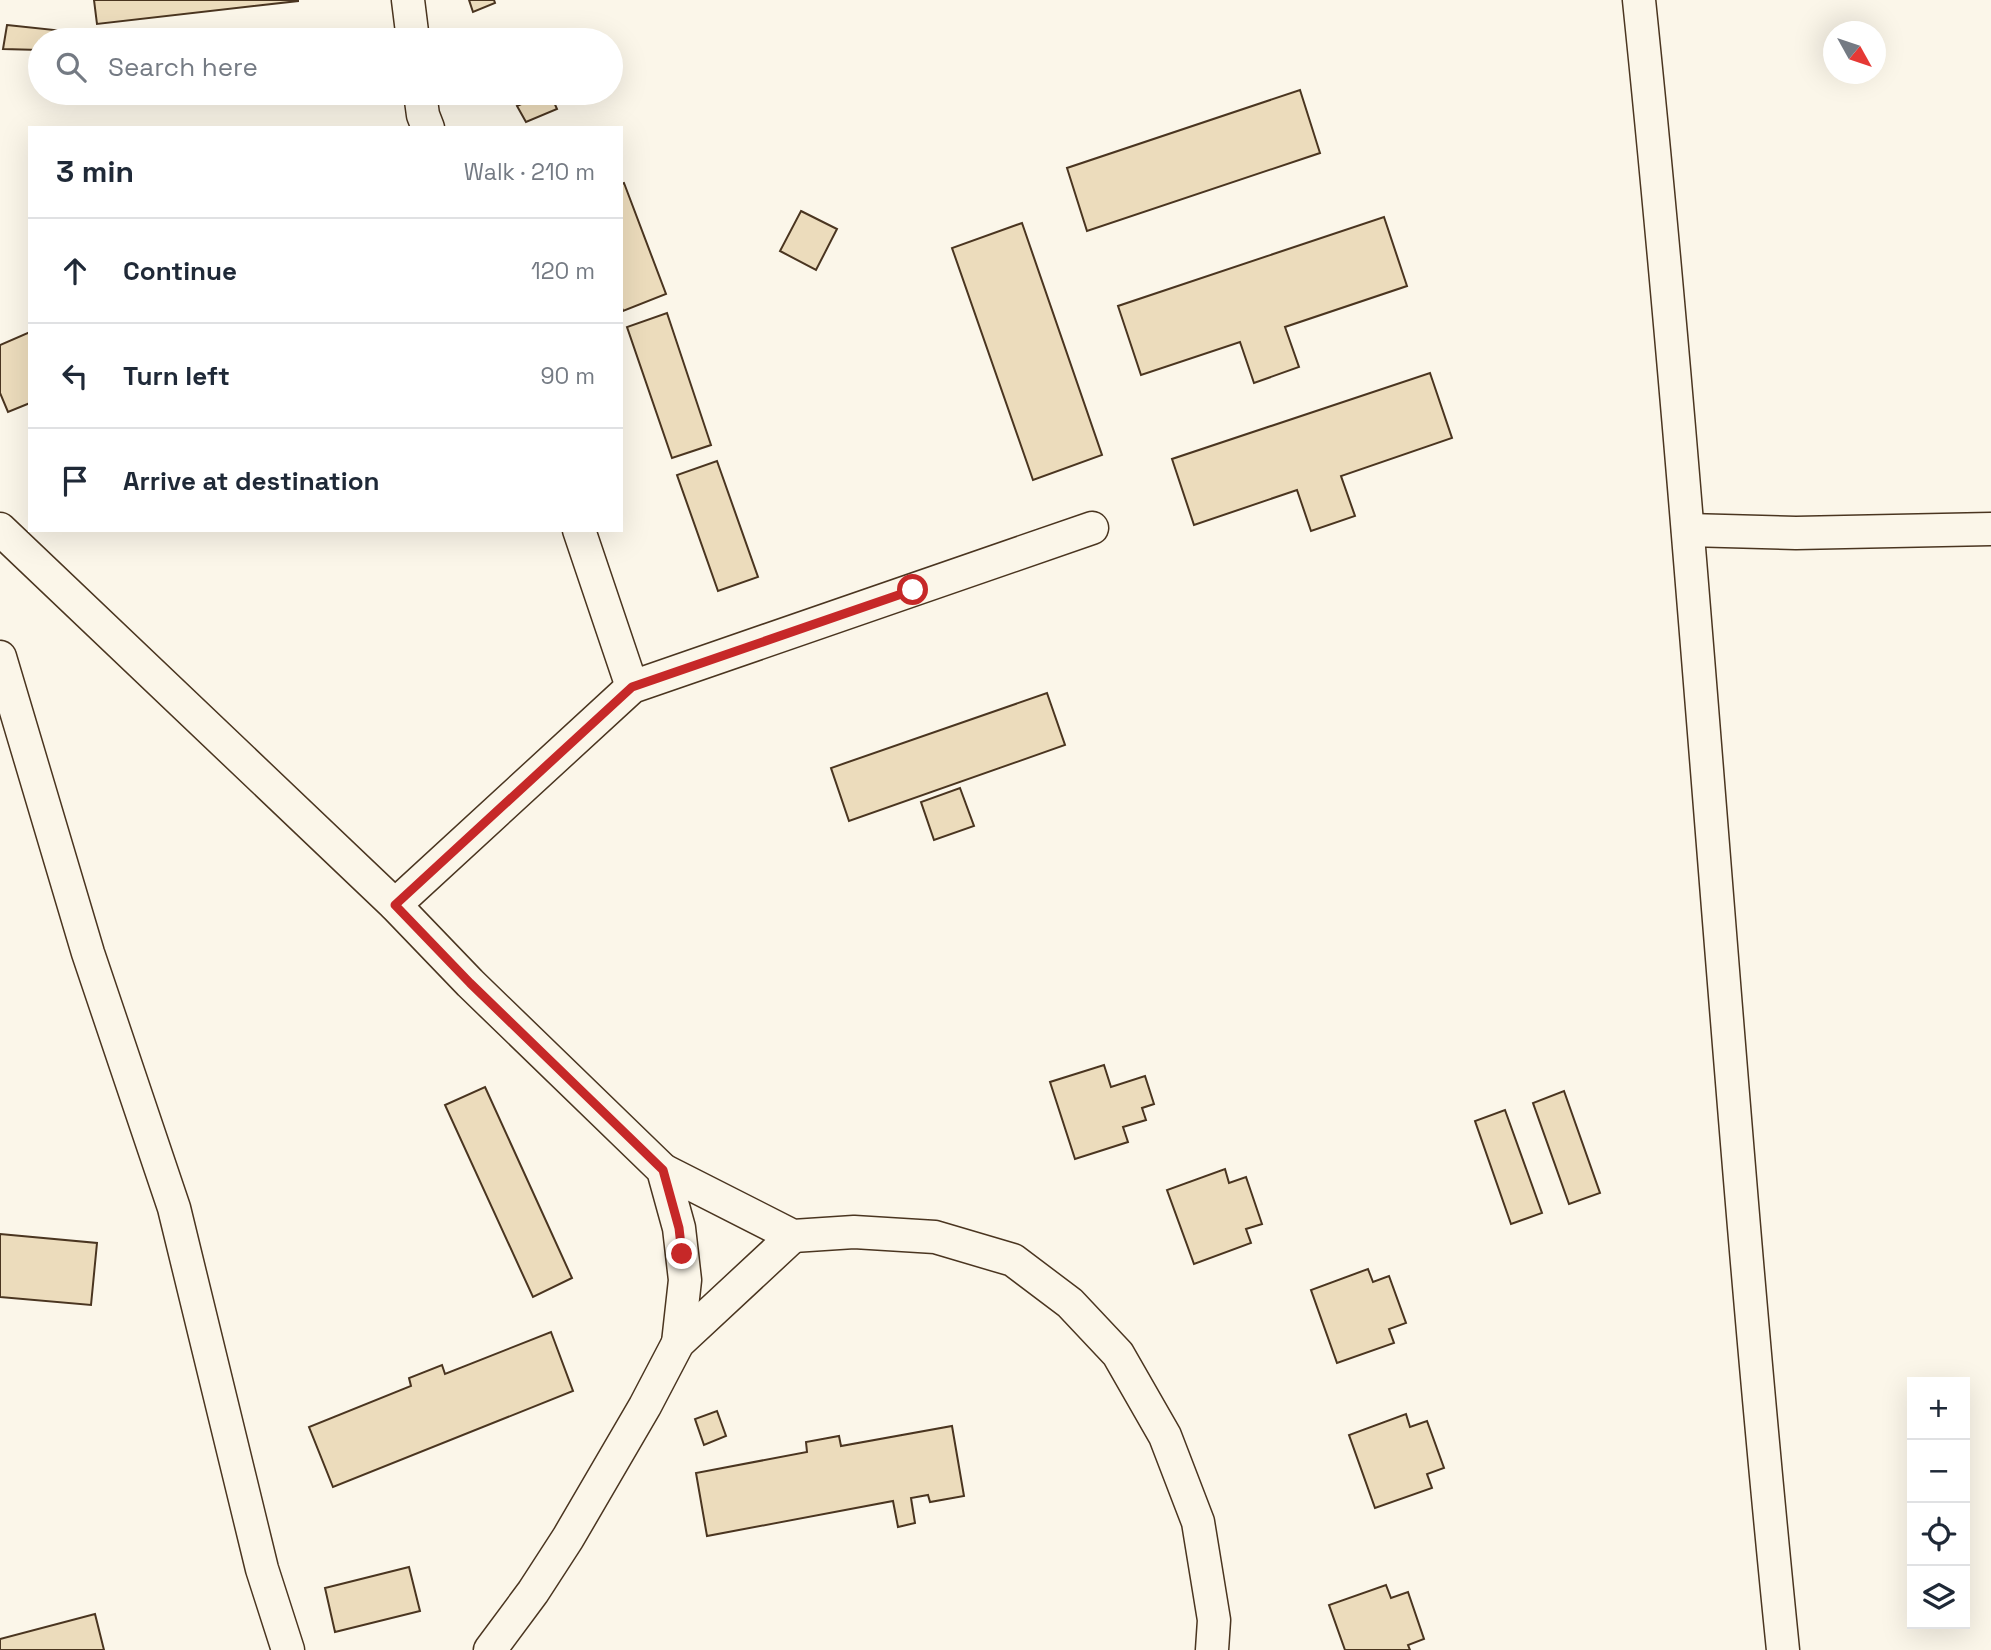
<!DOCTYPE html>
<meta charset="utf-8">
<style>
:root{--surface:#fff;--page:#f6f6f7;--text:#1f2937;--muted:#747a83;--line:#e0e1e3}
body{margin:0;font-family:"Space Grotesk",sans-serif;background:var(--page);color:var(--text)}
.controls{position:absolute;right:21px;bottom:21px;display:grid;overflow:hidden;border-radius:0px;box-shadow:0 7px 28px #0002}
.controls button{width:63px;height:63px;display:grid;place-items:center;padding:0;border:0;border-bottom:2px solid var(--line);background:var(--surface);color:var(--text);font:35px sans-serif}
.compass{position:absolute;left:1823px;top:21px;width:63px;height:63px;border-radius:50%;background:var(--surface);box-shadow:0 7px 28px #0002;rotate:130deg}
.stop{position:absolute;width:21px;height:21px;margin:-16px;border:5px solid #c62828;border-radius:50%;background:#fff}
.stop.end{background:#c62828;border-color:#fff;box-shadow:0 2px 7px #0008}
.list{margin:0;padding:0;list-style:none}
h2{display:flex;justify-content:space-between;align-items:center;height:91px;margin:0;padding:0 28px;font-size:30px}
h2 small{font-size:23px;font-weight:400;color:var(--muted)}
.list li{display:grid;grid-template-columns:46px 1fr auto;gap:21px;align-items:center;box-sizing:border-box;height:105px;padding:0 28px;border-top:2px solid var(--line)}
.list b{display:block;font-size:26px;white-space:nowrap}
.list em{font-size:23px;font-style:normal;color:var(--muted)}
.icon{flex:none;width:38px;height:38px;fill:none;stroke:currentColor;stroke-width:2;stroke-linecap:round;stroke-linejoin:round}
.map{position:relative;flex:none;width:1991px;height:1650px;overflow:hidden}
.search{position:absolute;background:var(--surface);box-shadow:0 7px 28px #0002;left:28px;top:28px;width:595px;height:77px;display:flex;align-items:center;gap:18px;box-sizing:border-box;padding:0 24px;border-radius:38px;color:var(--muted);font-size:26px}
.panel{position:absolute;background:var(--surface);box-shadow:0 7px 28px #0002;left:28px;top:126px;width:595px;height:406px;border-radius:0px}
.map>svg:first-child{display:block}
</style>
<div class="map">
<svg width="1991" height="1650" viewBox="0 0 1991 1650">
<rect width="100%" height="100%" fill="#fbf6e9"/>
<g fill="#ecdcbc" stroke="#4a3520" stroke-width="2">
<path d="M 94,0 L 298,0 L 298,1 L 97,24 Z"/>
<path d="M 469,0 L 494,0 L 495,3 L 473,12 Z"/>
<path d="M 7,25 L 64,31 L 61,40 L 40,40 L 40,50 L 3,49 Z"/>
<path d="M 1300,90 L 1320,153 L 1087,231 L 1067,168 Z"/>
<path d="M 545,93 L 550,93 L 557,109 L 526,122 L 517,106 Z"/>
<path d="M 624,183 L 666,294 L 623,311 L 621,305 L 621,184 Z"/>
<path d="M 801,211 L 837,229 L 816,270 L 780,251 Z"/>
<path d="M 1384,217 L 1407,286 L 1285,327 L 1299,367 L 1254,383 L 1240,342 L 1141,375 L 1118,306 Z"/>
<path d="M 1022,223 L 1102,455 L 1033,480 L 952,248 Z"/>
<path d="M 667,313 L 711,445 L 672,458 L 627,327 Z"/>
<path d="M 30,332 L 30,403 L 8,412 L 0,393 L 0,345 Z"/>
<path d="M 1430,373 L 1452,438 L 1341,476 L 1355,516 L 1311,531 L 1297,490 L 1194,525 L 1172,459 Z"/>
<path d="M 717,461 L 758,577 L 718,591 L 677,475 Z"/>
<path d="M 1047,693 L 1065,745 L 849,821 L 831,768 Z"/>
<path d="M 960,788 L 974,826 L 934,840 L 921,802 Z"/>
<path d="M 1104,1065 L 1111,1087 L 1145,1076 L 1154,1104 L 1142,1108 L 1146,1120 L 1123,1127 L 1128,1142 L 1075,1159 L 1050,1082 Z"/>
<path d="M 485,1087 L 572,1278 L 533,1297 L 445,1105 Z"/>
<path d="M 1564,1091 L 1600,1193 L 1569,1204 L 1533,1103 Z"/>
<path d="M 1505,1110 L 1542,1213 L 1511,1224 L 1475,1121 Z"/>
<path d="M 1225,1169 L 1229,1183 L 1246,1177 L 1262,1224 L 1246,1229 L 1251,1243 L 1194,1264 L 1167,1190 Z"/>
<path d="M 0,1234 L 97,1243 L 91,1305 L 0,1297 Z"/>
<path d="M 1368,1269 L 1373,1282 L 1389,1276 L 1406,1323 L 1389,1329 L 1394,1343 L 1337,1363 L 1311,1290 Z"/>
<path d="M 551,1332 L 573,1391 L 333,1487 L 309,1427 L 411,1386 L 409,1378 L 442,1365 L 445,1374 Z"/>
<path d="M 717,1411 L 726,1436 L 704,1445 L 695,1419 Z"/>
<path d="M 1406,1414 L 1410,1427 L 1427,1421 L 1444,1468 L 1427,1474 L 1432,1488 L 1375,1508 L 1349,1435 Z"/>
<path d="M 952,1426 L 964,1496 L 930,1502 L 928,1495 L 911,1498 L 915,1523 L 898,1527 L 893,1501 L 707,1536 L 696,1473 L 807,1452 L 806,1442 L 839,1436 L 841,1446 Z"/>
<path d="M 409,1567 L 420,1611 L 335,1632 L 325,1588 Z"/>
<path d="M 1386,1585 L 1391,1598 L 1408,1592 L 1424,1639 L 1408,1645 L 1410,1650 L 1345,1650 L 1329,1605 Z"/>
<path d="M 95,1614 L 104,1650 L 0,1650 L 0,1639 Z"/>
</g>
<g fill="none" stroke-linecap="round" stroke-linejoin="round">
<defs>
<g id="street">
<path d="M 408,0 L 413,40"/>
<path d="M 1639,0 C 1696,549 1727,1101 1783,1650"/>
<path d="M 420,93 L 423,115 L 428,128"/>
<path d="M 0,529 L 395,905 L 470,983 L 663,1170 L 679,1228 L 685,1280 L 678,1343"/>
<path d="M 579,530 L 632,687"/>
<path d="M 1688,530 L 1796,533 L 1991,529"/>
<path d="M 0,657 L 88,953 L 174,1208 L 262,1569 L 288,1650"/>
<path d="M 395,905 L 632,687 L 1092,528"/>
<path d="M 663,1170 L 793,1236 L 854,1232 L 935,1237 L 1013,1260 L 1070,1303 L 1118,1354 L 1165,1436 L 1198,1522 L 1214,1620 L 1212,1650"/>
<path d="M 490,1650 L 533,1592 L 568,1538 L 645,1406 L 678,1343 L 793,1236"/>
</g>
</defs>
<use href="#street" stroke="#4a3520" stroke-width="35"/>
<use href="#street" stroke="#fbf6e9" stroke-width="32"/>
</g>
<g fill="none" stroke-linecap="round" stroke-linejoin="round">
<path stroke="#c62828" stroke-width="9" d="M 682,1254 L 679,1228 L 663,1170 L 470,983 L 395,905 L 632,687 L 913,590"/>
</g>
</svg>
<div class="controls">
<button>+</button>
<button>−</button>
<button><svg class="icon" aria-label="locate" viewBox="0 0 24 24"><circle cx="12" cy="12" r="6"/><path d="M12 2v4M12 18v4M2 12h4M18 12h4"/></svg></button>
<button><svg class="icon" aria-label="layers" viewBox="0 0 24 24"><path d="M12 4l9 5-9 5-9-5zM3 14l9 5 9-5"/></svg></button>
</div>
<svg class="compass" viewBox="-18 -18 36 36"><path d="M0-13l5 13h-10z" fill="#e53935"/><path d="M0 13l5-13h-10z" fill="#747a83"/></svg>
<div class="stop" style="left:913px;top:590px"></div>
<div class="stop end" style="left:682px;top:1254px"></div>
<div class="search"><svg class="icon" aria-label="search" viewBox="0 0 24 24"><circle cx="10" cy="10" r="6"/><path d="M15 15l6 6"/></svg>Search here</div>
<section class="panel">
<h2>3 min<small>Walk · 210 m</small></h2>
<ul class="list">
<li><svg class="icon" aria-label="ahead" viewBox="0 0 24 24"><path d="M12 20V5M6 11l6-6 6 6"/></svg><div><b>Continue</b></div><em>120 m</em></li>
<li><svg class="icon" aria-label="left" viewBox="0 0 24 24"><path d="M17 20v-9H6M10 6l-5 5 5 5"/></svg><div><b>Turn left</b></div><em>90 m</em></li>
<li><svg class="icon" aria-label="arrive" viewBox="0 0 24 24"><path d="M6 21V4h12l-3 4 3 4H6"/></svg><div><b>Arrive at destination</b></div></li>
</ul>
</section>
</div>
